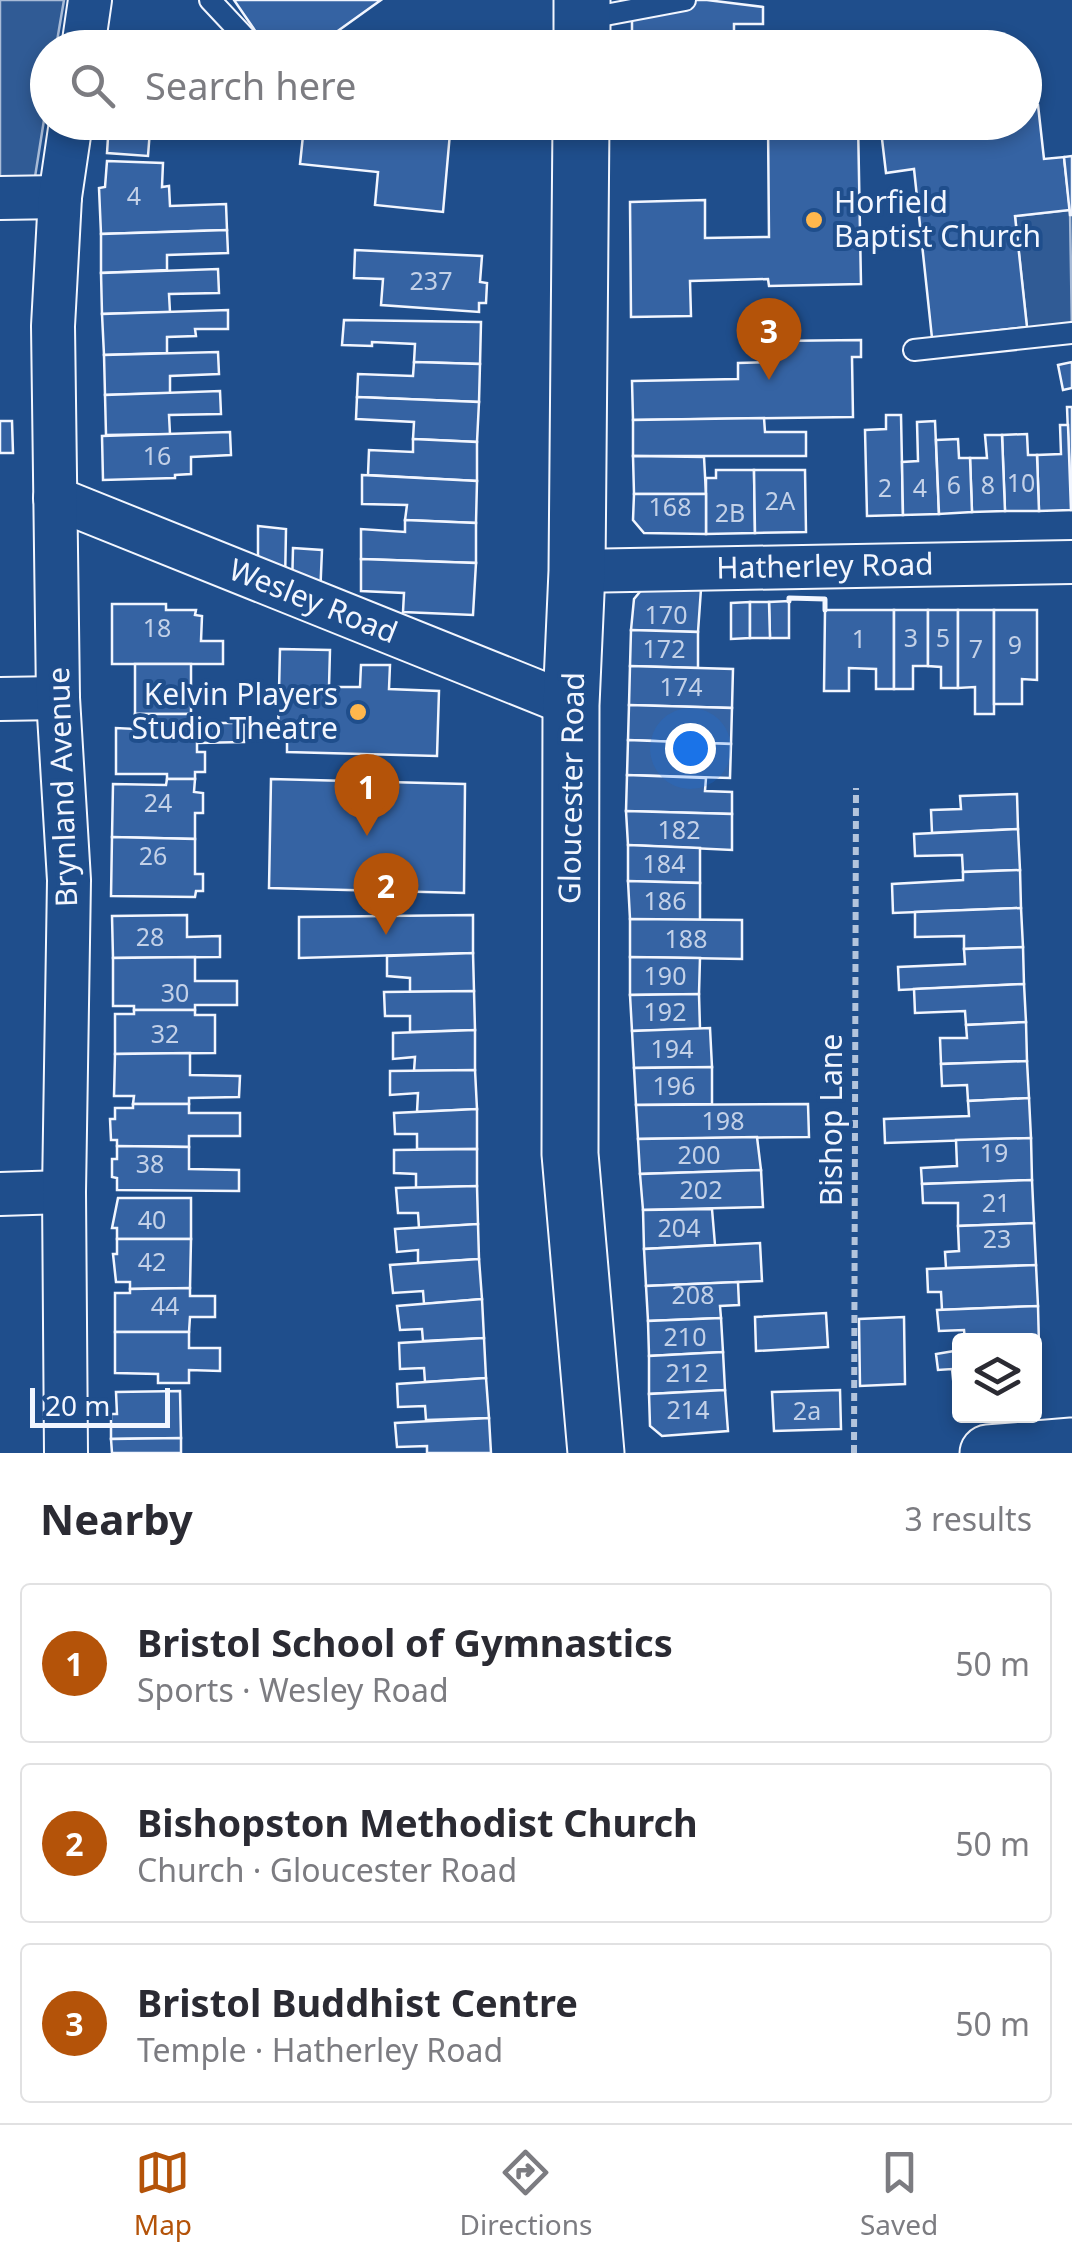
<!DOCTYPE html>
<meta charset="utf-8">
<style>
:root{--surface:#fff;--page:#f7f7f7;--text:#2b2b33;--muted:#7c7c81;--line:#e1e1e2;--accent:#b45309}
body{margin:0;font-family:"Noto Sans",sans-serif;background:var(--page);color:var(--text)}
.controls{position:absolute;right:30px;bottom:30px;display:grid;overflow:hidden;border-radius:10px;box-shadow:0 5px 15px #0003}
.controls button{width:90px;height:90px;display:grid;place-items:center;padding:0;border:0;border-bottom:2px solid var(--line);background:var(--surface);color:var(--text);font:50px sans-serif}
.scale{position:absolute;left:30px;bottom:25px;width:140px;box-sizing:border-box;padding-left:10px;border:5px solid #f2f6ff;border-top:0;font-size:28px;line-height:35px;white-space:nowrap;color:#f2f6ff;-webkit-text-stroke:8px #1f4e8c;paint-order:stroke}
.you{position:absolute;left:690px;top:748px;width:35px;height:35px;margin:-25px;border:8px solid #fff;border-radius:50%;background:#1a73e8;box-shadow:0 0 0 15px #1a73e833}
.badge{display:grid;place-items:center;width:65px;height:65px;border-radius:50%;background:var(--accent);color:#fff;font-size:32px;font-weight:700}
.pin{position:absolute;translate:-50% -82px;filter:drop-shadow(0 2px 5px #0008)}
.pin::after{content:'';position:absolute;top:52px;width:35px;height:30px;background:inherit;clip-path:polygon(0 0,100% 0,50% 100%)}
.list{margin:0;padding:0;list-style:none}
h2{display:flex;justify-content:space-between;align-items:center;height:130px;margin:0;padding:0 40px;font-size:42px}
h2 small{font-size:32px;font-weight:400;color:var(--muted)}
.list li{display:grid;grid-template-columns:65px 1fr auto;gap:30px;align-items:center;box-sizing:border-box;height:160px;margin:0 20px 20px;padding:0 20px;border:2px solid var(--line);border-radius:10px}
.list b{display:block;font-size:38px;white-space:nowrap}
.list p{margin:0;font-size:32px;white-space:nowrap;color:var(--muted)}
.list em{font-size:32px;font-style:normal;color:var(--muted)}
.icon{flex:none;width:55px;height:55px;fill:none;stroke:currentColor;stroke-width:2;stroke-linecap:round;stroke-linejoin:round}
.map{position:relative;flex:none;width:1072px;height:1453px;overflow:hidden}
.search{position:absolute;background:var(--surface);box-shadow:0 5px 15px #0003;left:30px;right:30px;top:30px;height:110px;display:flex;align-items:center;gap:25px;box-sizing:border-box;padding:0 35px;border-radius:55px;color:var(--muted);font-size:38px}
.sheet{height:670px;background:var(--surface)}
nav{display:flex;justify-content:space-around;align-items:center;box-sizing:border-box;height:140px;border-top:2px solid var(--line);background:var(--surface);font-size:28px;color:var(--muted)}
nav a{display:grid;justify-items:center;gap:5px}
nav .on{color:var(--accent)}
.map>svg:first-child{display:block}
</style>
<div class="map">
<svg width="1072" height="1453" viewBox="0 0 1072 1453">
<rect width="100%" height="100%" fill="#1f4e8c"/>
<g fill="#305b95" stroke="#a8bbd7" stroke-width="2.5">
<path d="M 0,0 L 64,0 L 56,47 L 48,48 L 47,101 L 35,177 L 0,177 Z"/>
<path d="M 1070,210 L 1072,333 L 1028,337 L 1015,216 Z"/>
</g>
<g fill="#3563a3" stroke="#f2f6ff" stroke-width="2.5">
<path d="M 234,0 L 381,0 L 314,48 L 289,48 L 286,43 L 280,48 L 267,48 Z"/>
<path d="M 632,0 L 707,0 L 763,7 L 763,24 L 734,24 L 734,47 L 632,47 Z"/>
<path d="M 1038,105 L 1044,159 L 1064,157 L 1070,210 L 1015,216 L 1027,327 L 932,338 L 914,169 L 886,173 L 880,122 L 1024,122 L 1024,106 Z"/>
<path d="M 109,122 L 166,122 L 165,130 L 150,130 L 148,156 L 107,153 Z"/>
<path d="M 341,122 L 450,133 L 443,212 L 375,205 L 378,172 L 300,164 L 304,126 L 341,130 Z"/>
<path d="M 768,122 L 858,122 L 861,284 L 769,286 L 768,279 L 690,281 L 691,316 L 631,317 L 630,202 L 705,200 L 705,238 L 769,237 Z"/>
<path d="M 1072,156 L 1072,215 L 1070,215 L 1064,157 Z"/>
<path d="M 107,161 L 163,163 L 162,187 L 169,186 L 170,206 L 226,204 L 227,230 L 101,234 L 99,188 L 105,187 Z"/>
<path d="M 227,230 L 228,253 L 167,255 L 167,270 L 101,273 L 101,234 Z"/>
<path d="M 355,250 L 482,256 L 480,282 L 487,283 L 486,303 L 479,303 L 479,312 L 381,305 L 383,279 L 354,278 Z"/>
<path d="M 218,269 L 219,293 L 169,294 L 170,312 L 102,314 L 101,273 Z"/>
<path d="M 228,310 L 228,329 L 195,329 L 196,336 L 167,337 L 167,353 L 104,355 L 102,314 Z"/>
<path d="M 344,320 L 481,322 L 480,364 L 414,362 L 415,344 L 372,342 L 372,346 L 342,345 Z"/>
<path d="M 861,340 L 861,357 L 852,357 L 853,417 L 633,420 L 632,381 L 738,379 L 738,363 L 772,362 L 772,341 Z"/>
<path d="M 218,352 L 219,374 L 170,376 L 170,393 L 105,395 L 104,355 Z"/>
<path d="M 414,362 L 480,364 L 479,402 L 357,397 L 358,374 L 413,376 Z"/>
<path d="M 1072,362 L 1072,388 L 1063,390 L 1058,365 Z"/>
<path d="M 220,391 L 221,414 L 169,415 L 170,434 L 106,435 L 105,395 Z"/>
<path d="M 357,397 L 479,402 L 477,442 L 413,439 L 414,422 L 356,419 Z"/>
<path d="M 1067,407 L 1072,407 L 1072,510 L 1071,510 Z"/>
<path d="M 886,415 L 901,415 L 903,515 L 867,516 L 865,430 L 886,429 Z"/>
<path d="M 764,418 L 765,432 L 806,432 L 806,456 L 633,456 L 633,420 Z"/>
<path d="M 0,421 L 12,421 L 13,453 L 0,453 Z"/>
<path d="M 935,421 L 939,514 L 903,515 L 902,462 L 918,461 L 917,422 Z"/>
<path d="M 1060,425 L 1068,425 L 1071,510 L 1039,511 L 1037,455 L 1061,454 Z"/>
<path d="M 230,432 L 231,455 L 191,457 L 191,474 L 175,475 L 175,478 L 103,480 L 102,436 Z"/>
<path d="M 1027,434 L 1028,455 L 1037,455 L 1039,511 L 1005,511 L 1002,435 Z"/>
<path d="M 985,435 L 1002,435 L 1005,511 L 972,512 L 970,458 L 987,458 Z"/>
<path d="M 413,439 L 477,442 L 477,481 L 368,475 L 369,450 L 413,452 Z"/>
<path d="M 958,439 L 959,458 L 970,458 L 972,512 L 939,514 L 936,440 Z"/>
<path d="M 633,456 L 704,457 L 706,494 L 634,494 Z"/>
<path d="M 716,470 L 754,470 L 755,533 L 706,534 L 706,478 L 716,478 Z"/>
<path d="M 754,470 L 805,470 L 806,532 L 755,533 Z"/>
<path d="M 362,475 L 477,481 L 476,523 L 405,520 L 407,505 L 362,504 Z"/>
<path d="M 634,494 L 706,494 L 706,534 L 644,533 L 633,520 Z"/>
<path d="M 405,520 L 476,523 L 476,563 L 361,559 L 361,529 L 405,532 Z"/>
<path d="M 258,526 L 286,529 L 285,584 L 258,572 Z"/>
<path d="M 293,548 L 322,550 L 320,597 L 292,588 Z"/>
<path d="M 361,559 L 476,563 L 473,615 L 403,612 L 404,593 L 361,591 Z"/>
<path d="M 644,587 L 701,589 L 698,632 L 631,630 L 634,599 Z"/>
<path d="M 789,601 L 789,638 L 770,638 L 769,602 Z"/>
<path d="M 750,602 L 750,638 L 731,639 L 731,603 Z"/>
<path d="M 750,602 L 769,602 L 770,638 L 750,638 Z"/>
<path d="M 112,604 L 166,604 L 166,610 L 196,610 L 195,615 L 202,616 L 201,641 L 223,641 L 223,664 L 112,664 Z"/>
<path d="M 825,610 L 894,610 L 894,689 L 876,689 L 876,669 L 849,668 L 849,691 L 824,691 Z"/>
<path d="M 894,610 L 928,610 L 928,666 L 913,666 L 913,689 L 894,689 Z"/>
<path d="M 928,610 L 958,610 L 958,688 L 941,688 L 941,667 L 928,666 Z"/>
<path d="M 958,610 L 994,610 L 994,714 L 975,714 L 975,687 L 958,688 Z"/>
<path d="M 994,610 L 1037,610 L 1037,680 L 1022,679 L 1022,704 L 994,704 Z"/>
<path d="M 631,630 L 698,632 L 698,668 L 630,666 Z"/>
<path d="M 280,649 L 330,650 L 329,687 L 360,687 L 361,665 L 390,665 L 389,689 L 439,691 L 437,756 L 287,752 L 287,733 L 278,733 Z"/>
<rect x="135" y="664" width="56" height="50"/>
<path d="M 630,666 L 733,669 L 732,708 L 629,705 Z"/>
<path d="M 629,705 L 732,708 L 731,744 L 628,740 Z"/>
<path d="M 135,714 L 191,714 L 191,723 L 244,723 L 244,742 L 197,743 L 197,752 L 205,752 L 205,772 L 195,772 L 195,779 L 167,779 L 167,774 L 116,774 L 116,728 L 135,729 Z"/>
<path d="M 628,740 L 731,744 L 730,778 L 627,775 Z"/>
<path d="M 627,775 L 706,778 L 705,791 L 732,792 L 732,814 L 626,811 Z"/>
<path d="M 167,779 L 195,779 L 194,792 L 203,793 L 203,813 L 195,813 L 195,839 L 112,837 L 113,784 L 166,785 Z"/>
<path d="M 271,779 L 465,784 L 464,893 L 269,888 Z"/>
<path d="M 1017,794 L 1018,829 L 932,833 L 931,810 L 961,809 L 960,796 Z"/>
<path d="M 626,811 L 732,814 L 732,850 L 628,845 Z"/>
<path d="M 1018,829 L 1020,870 L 963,872 L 962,855 L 915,856 L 914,834 Z"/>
<path d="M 112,837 L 195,839 L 195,874 L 203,874 L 203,891 L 196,891 L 195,897 L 111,896 Z"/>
<path d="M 628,845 L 700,848 L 700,883 L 628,881 Z"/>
<path d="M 1020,870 L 1021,908 L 893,913 L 892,884 L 963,880 L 963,872 Z"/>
<path d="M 628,881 L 700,883 L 700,920 L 630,919 Z"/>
<path d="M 1021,908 L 1023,947 L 964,949 L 964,936 L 915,937 L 915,912 Z"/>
<path d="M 187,915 L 187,937 L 220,936 L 220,957 L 113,958 L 112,916 Z"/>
<path d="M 473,915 L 473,953 L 299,958 L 299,917 Z"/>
<path d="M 630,919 L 742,920 L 742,959 L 630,957 Z"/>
<path d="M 1023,947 L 1024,984 L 899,990 L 898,967 L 965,964 L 964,949 Z"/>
<path d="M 473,953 L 474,991 L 410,992 L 410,978 L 387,976 L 387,956 Z"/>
<path d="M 195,957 L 195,981 L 237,981 L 237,1005 L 195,1005 L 195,1010 L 134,1010 L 134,1006 L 113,1006 L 113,958 Z"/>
<path d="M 630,957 L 700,958 L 699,994 L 630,995 Z"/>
<path d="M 1024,984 L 1026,1022 L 966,1025 L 965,1011 L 915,1013 L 914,989 Z"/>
<path d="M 474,991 L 475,1030 L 410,1032 L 410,1016 L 385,1016 L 384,992 Z"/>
<path d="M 699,994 L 700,1029 L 632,1031 L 630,995 Z"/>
<path d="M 134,1010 L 195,1010 L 195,1015 L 215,1015 L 215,1053 L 115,1054 L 115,1014 L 134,1014 Z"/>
<path d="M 1026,1022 L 1027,1061 L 941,1064 L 940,1038 L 967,1038 L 966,1025 Z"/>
<path d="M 710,1028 L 712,1067 L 634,1068 L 632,1031 Z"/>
<path d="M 475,1030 L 475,1070 L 414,1071 L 415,1057 L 393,1059 L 393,1033 Z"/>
<path d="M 190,1053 L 190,1075 L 240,1076 L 239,1097 L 189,1098 L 189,1104 L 133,1104 L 134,1096 L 114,1096 L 115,1054 Z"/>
<path d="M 1027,1061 L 1029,1098 L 968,1101 L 967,1085 L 942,1086 L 941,1064 Z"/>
<path d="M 712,1067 L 712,1104 L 636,1105 L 634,1068 Z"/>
<path d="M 475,1070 L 477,1109 L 417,1112 L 418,1093 L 390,1095 L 390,1071 Z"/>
<path d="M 1029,1098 L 1031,1138 L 885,1143 L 884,1119 L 969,1116 L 968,1101 Z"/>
<path d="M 133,1104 L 189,1104 L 189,1113 L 240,1113 L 240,1136 L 189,1136 L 189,1147 L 117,1146 L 117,1140 L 111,1140 L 110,1119 L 115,1119 L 115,1108 L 133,1108 Z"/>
<path d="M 808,1104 L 809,1137 L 638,1139 L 636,1105 Z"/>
<path d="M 477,1109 L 477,1149 L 417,1149 L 417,1134 L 395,1134 L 394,1113 Z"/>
<path d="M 757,1137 L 761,1170 L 640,1174 L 638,1139 Z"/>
<path d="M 1031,1138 L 1032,1180 L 922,1184 L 921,1168 L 957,1166 L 956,1140 Z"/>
<path d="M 117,1146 L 189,1147 L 189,1169 L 239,1170 L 239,1191 L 117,1190 L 117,1178 L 112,1177 L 112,1159 L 117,1159 Z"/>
<path d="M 477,1149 L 477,1186 L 416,1188 L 416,1174 L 394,1173 L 394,1150 Z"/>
<path d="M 761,1170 L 763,1207 L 643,1210 L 640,1174 Z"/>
<path d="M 1032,1180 L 1034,1223 L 958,1226 L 958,1203 L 923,1203 L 922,1184 Z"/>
<path d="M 477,1186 L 478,1224 L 419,1228 L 418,1213 L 398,1213 L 396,1188 Z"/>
<path d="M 118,1198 L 191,1198 L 191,1239 L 117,1239 L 117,1228 L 112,1228 Z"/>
<path d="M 712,1209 L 715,1245 L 644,1249 L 643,1210 Z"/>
<path d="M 1034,1223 L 1036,1265 L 946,1268 L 945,1252 L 959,1251 L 958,1226 Z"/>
<path d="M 478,1224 L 479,1259 L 418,1263 L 418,1250 L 397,1252 L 395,1229 Z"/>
<path d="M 117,1239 L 191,1239 L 190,1288 L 130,1289 L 130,1282 L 116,1282 L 113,1254 L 117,1254 Z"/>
<path d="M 760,1243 L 762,1281 L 646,1286 L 644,1249 Z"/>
<path d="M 479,1259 L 482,1299 L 424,1304 L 423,1291 L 393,1293 L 390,1265 Z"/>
<path d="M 1036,1265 L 1038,1306 L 942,1310 L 941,1292 L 928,1292 L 927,1269 Z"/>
<path d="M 738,1282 L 739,1305 L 720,1306 L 721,1318 L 648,1321 L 646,1286 Z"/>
<path d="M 190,1288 L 190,1296 L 215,1296 L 215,1317 L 190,1317 L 189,1332 L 115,1332 L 115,1293 L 130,1293 L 130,1289 Z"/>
<path d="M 482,1299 L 484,1338 L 423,1341 L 422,1329 L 400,1330 L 397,1306 Z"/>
<path d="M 1038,1306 L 1039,1346 L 1034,1346 L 1034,1340 L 965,1340 L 964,1330 L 939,1331 L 937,1310 Z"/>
<path d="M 826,1313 L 828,1347 L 756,1351 L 755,1317 Z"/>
<path d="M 904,1317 L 905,1384 L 860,1386 L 859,1319 Z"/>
<path d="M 721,1318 L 723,1352 L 649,1356 L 648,1321 Z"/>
<path d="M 115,1332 L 189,1332 L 189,1348 L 220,1348 L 220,1371 L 189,1370 L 189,1383 L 158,1383 L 158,1374 L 115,1373 Z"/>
<path d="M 484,1338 L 486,1378 L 425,1382 L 424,1368 L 400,1369 L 399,1343 Z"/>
<path d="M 960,1350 L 960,1398 L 955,1398 L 952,1369 L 938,1370 L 936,1354 Z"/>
<path d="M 723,1352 L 725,1390 L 649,1394 L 649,1356 Z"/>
<path d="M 486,1378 L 489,1418 L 426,1420 L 425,1406 L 398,1407 L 397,1384 Z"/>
<path d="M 725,1390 L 728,1431 L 662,1436 L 650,1426 L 649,1394 Z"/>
<path d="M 840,1390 L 841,1429 L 774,1431 L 772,1392 Z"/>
<path d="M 180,1391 L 181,1438 L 111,1439 L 111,1414 L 117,1414 L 116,1392 Z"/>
<path d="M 489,1418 L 491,1453 L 427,1453 L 427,1446 L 397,1447 L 395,1423 Z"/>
<path d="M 181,1438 L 181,1453 L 112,1453 L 111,1439 Z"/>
</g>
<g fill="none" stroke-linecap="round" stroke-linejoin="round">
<defs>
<g id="lane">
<path d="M 210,0 L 255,48"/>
<path d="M 584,19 L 685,0"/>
<path d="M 914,350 L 1072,333"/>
</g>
<g id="street">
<path d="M 83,48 L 90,0"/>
<path d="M 0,198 L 60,197"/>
<path id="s1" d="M 55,498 L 571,705"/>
<path id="s2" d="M 577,571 L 1072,562"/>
<path d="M 0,699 L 58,698"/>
<path d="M 0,1194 L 64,1192"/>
<path d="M 66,1453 L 64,1192 L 69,880 L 58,698 L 53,326 L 60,197 L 71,122"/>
</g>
<path id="secondary" d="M 988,1453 L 1072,1446"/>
<g id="primary">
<path d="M 582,48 L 582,0"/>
<path d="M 581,122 L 577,571 L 571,705 L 570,1154 L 596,1453"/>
</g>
</defs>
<use href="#lane" stroke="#f2f6ff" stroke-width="24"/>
<use href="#street" stroke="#f2f6ff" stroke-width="46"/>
<use href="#secondary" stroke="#f2f6ff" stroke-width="59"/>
<use href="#primary" stroke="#f2f6ff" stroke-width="59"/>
<path stroke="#b3c4dc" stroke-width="6" stroke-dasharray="8 5" stroke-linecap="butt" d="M 854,1453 L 856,788"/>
<use href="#lane" stroke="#1f4e8c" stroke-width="20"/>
<use href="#street" stroke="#1f4e8c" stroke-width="42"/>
<use href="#secondary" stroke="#1f4e8c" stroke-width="55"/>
<use href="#primary" stroke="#1f4e8c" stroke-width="55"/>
<path stroke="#f2f6ff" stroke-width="5" d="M 789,601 L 789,598 L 825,599 L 825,610"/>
</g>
<g fill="#ffb74d" stroke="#1f4e8c" stroke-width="4">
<circle cx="814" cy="220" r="10"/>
<circle cx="358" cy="712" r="10"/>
</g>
<g text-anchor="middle" stroke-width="8" stroke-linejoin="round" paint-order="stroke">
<g font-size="25" fill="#c3d1e8">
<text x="134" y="205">4</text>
<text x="431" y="290">237</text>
<text x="157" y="465">16</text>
<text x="1021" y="492">10</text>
<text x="954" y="494">6</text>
<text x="988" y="494">8</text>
<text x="885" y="497">2</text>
<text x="920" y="497">4</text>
<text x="780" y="510">2A</text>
<text x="670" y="516">168</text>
<text x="730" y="522">2B</text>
<text x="666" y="624">170</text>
<text x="157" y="637">18</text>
<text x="911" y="647">3</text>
<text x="943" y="647">5</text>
<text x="859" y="648">1</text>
<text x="1015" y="654">9</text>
<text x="664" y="658">172</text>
<text x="976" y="658">7</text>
<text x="681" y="696">174</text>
<text x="158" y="812">24</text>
<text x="679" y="839">182</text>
<text x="153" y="865">26</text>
<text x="664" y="873">184</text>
<text x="665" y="910">186</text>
<text x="150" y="946">28</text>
<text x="686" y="948">188</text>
<text x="665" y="985">190</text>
<text x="175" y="1002">30</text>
<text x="665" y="1021">192</text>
<text x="165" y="1043">32</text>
<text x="672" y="1058">194</text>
<text x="674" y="1095">196</text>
<text x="723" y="1130">198</text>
<text x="994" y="1162">19</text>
<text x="699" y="1164">200</text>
<text x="150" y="1173">38</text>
<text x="701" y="1199">202</text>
<text x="996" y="1212">21</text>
<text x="152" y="1229">40</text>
<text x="679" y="1237">204</text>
<text x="997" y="1248">23</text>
<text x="152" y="1271">42</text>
<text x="693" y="1304">208</text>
<text x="165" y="1315">44</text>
<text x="685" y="1346">210</text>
<text x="687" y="1382">212</text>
<text x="688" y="1419">214</text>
<text x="807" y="1420">2a</text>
</g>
<g font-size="30" fill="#f2f6ff" stroke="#1f4e8c" text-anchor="start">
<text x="834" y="213">Horfield<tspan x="834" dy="34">Baptist Church</tspan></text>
<text x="338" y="705" text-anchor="end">Kelvin Players<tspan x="338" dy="34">Studio Theatre</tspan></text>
</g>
<g font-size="30" fill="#f2f6ff" stroke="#1f4e8c">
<text dy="10" stroke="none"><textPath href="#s2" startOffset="248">Hatherley Road</textPath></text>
<text dy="10" stroke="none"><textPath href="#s1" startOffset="278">Wesley Road</textPath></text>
<text transform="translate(63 787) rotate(-92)" y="10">Brynland Avenue</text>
<text transform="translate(572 788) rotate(-89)" y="10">Gloucester Road</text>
<text transform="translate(832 1120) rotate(-90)" y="10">Bishop Lane</text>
</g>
</g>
</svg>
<div class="controls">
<button><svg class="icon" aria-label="layers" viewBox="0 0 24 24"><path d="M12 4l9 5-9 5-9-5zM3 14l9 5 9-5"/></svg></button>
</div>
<div class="scale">20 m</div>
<div class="you"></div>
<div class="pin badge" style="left:367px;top:836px">1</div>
<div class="pin badge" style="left:386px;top:935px">2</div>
<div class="pin badge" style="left:769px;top:380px">3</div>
<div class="search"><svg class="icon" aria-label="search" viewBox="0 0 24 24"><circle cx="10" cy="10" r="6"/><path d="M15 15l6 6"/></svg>Search here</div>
</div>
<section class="sheet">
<h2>Nearby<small>3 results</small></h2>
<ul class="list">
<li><span class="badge">1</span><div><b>Bristol School of Gymnastics</b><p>Sports · Wesley Road</p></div><em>50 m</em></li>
<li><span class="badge">2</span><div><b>Bishopston Methodist Church</b><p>Church · Gloucester Road</p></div><em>50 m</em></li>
<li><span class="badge">3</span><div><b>Bristol Buddhist Centre</b><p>Temple · Hatherley Road</p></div><em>50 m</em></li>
</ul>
</section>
<nav>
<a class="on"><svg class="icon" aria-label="map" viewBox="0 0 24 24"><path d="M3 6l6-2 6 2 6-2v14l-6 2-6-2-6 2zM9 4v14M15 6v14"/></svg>Map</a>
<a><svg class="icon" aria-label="directions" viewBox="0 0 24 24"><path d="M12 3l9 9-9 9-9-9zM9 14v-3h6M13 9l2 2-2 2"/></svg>Directions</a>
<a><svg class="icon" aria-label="saved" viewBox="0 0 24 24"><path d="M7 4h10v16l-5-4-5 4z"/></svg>Saved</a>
</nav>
